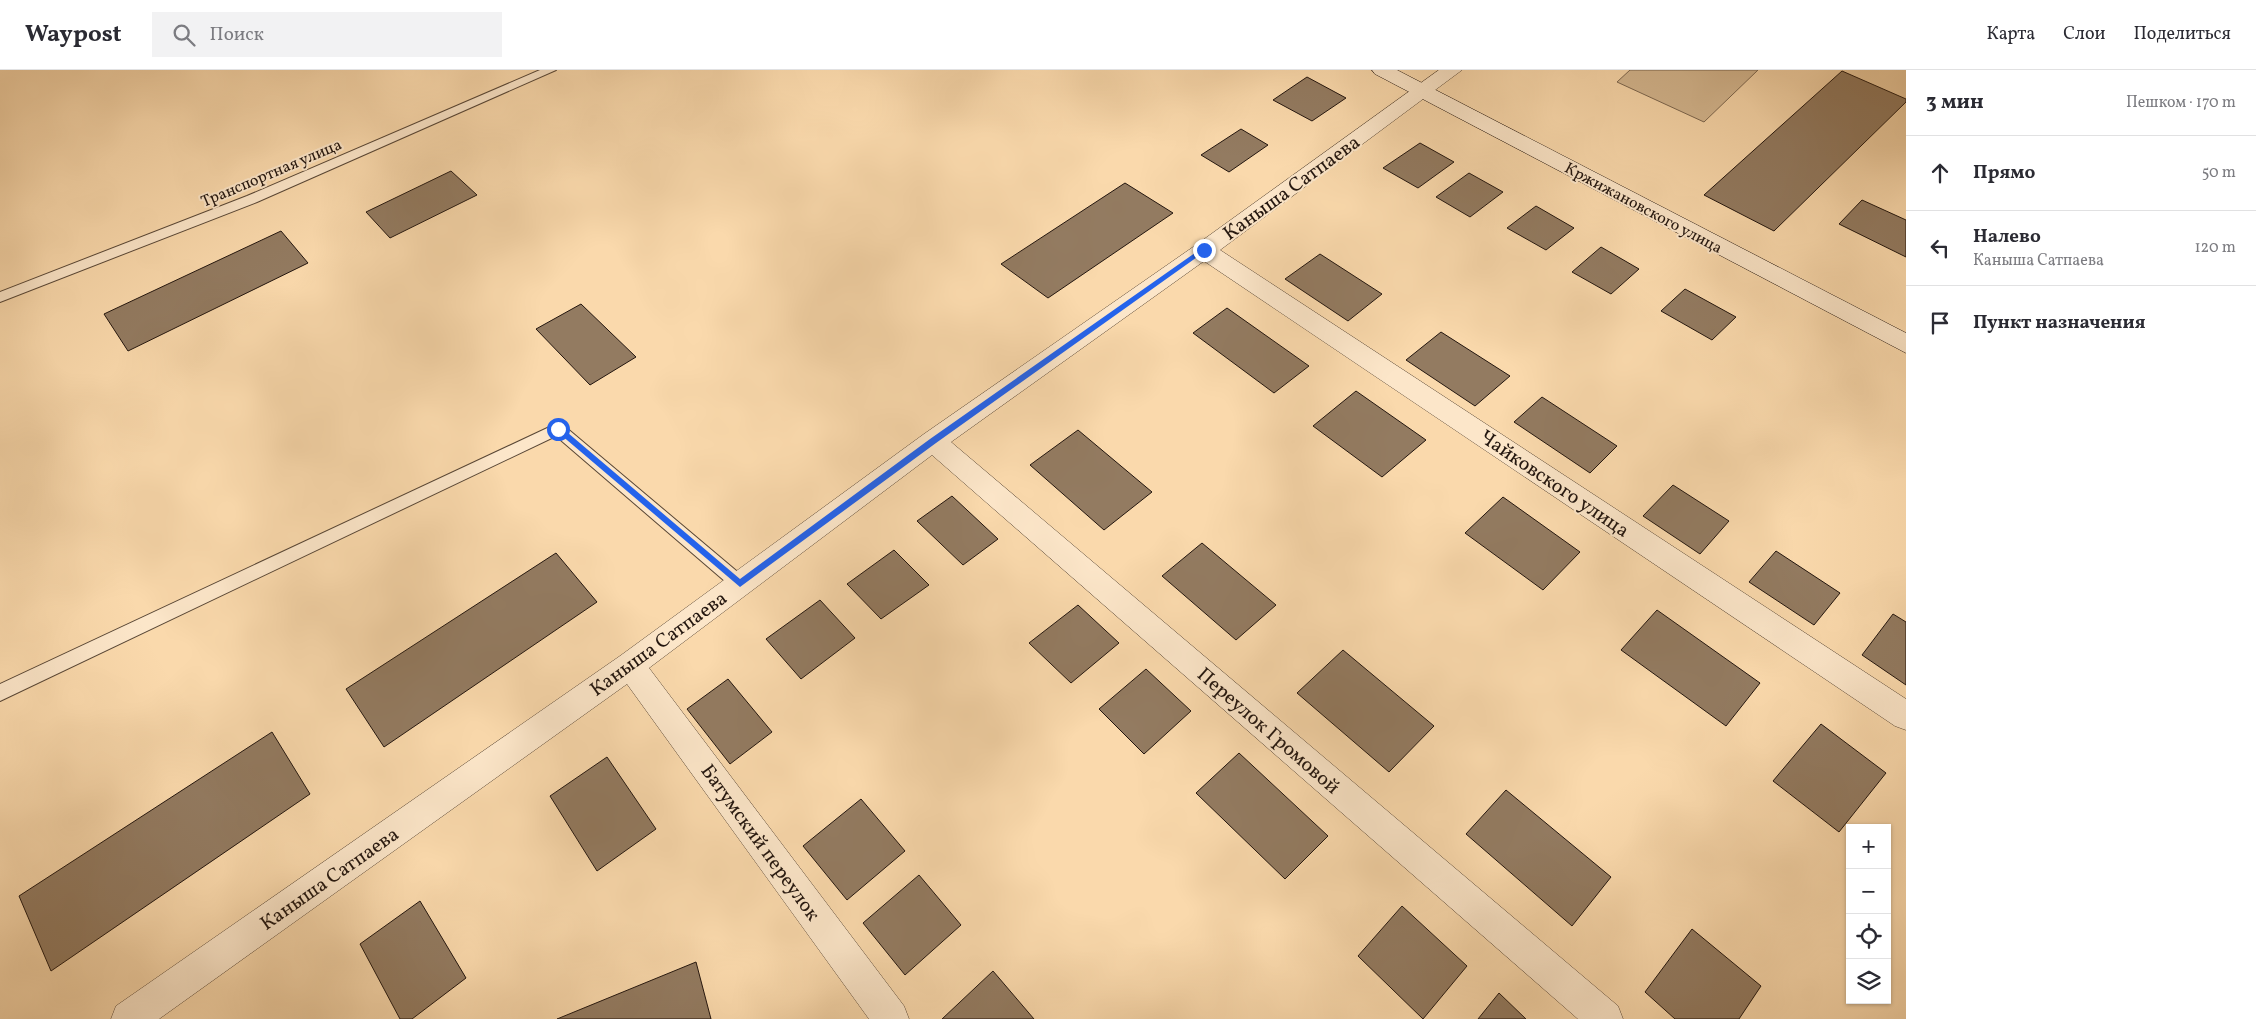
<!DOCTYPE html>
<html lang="ru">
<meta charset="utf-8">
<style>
:root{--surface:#fff;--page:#f2f2f3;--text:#2b2b33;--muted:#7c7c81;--line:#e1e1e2}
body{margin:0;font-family:Vollkorn,serif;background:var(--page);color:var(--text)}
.controls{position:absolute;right:15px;bottom:15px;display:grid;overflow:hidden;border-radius:0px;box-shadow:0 1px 4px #0004}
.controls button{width:45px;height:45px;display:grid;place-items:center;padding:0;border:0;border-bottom:1px solid var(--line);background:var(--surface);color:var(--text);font:25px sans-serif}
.stop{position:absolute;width:15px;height:15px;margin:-11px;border:4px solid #2563eb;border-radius:50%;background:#fff}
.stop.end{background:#2563eb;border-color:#fff;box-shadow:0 1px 5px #0008}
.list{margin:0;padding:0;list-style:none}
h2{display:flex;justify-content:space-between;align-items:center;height:65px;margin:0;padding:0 20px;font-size:21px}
h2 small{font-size:16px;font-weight:400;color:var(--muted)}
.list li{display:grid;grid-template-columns:32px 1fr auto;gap:15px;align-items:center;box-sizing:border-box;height:75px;padding:0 20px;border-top:1px solid var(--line)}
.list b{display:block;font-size:19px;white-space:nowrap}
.list p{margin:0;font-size:16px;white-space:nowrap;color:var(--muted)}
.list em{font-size:16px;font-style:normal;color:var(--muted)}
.icon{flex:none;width:28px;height:28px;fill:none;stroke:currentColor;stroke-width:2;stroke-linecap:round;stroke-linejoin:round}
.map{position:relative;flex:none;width:1906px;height:949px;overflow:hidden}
header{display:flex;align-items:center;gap:30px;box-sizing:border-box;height:70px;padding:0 25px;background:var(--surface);border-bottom:1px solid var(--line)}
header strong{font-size:24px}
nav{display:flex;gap:28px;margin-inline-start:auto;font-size:18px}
.search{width:350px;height:45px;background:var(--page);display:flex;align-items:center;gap:12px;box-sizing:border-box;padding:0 18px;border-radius:0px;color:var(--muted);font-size:19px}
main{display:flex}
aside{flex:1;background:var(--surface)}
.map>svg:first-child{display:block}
</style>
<header>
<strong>Waypost</strong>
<div class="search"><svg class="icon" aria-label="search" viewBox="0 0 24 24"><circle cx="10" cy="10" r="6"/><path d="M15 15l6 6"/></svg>Поиск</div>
<nav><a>Карта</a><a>Слои</a><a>Поделиться</a></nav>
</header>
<main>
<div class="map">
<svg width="1906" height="949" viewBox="0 0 1906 949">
<rect width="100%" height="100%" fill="#fad9ac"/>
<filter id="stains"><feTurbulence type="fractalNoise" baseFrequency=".004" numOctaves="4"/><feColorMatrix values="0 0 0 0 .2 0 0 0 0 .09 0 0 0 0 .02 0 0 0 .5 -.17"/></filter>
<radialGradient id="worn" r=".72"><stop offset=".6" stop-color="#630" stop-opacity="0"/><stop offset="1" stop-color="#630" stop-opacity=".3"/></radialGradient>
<path fill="#d5b891" stroke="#7c6750" d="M 1630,0 L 1758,0 L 1704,52 L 1617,12 Z"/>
<g fill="#937b61" stroke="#23160f">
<path d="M 1842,1 L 1906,29 L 1906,32 L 1774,161 L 1704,125 Z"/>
<path d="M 1307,7 L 1346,28 L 1312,51 L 1273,30 Z"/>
<path d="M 1241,59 L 1268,75 L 1229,102 L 1201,85 Z"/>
<path d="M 1420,73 L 1454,92 L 1418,118 L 1383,98 Z"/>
<path d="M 451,101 L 477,125 L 390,168 L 366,142 Z"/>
<path d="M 1469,103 L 1503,122 L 1470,147 L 1436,127 Z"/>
<path d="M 1125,113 L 1173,143 L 1048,228 L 1001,194 Z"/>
<path d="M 1862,130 L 1906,150 L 1906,187 L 1839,154 Z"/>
<path d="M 1536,136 L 1574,158 L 1546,180 L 1507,158 Z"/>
<path d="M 281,161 L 308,193 L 128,281 L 104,244 Z"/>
<path d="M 1601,177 L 1639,199 L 1611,224 L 1572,202 Z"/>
<path d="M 1320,184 L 1382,224 L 1348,251 L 1285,209 Z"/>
<path d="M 1685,219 L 1736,247 L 1712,270 L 1661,241 Z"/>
<path d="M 581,234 L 636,287 L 590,315 L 536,259 Z"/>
<path d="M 1227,238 L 1309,296 L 1274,323 L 1193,263 Z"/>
<path d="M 1441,262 L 1510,306 L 1475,336 L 1406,290 Z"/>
<path d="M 1356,321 L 1426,370 L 1382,407 L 1313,356 Z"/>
<path d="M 1542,327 L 1617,376 L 1590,403 L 1514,352 Z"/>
<path d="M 1078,360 L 1152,422 L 1104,460 L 1030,395 Z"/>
<path d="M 1673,415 L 1729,451 L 1700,484 L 1643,446 Z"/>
<path d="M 952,426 L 998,469 L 963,495 L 917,451 Z"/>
<path d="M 1503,427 L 1580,482 L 1543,520 L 1465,463 Z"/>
<path d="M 1202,473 L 1276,535 L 1236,570 L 1162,506 Z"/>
<path d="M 894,480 L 929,515 L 881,549 L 847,514 Z"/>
<path d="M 1776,481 L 1840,523 L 1814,555 L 1749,512 Z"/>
<path d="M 556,483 L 597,532 L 384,677 L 346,619 Z"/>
<path d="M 820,530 L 855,568 L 801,609 L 766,569 Z"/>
<path d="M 1078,535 L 1119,573 L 1071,613 L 1029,573 Z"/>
<path d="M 1657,540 L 1760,613 L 1726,656 L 1621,580 Z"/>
<path d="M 1893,544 L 1906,552 L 1906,615 L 1862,585 Z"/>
<path d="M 1343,580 L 1434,656 L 1389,702 L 1297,623 Z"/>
<path d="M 1146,599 L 1191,641 L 1144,684 L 1099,639 Z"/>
<path d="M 728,609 L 772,662 L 730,694 L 687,639 Z"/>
<path d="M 1821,654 L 1886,703 L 1839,762 L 1773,711 Z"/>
<path d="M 272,662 L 310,724 L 51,901 L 19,826 Z"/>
<path d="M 1239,683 L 1328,766 L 1285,809 L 1196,723 Z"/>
<path d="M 607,687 L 656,759 L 597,801 L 550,726 Z"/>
<path d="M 1506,720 L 1611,807 L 1572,856 L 1466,764 Z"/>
<path d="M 861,729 L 905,781 L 847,830 L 803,776 Z"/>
<path d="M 919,805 L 961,855 L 905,905 L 863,853 Z"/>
<path d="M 420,831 L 466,908 L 412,949 L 400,949 L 360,874 Z"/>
<path d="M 1402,836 L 1467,896 L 1423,949 L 1358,886 Z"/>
<path d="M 1692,859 L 1761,916 L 1739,949 L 1675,949 L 1645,922 Z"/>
<path d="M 696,892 L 711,949 L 557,949 Z"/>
<path d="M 993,901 L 1034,949 L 942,949 Z"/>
<path d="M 1499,923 L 1526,949 L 1478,949 Z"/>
</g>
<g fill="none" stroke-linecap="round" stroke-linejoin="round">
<defs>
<g id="lane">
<path d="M 540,0 L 556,0 L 257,132 L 0,232 L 0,222 L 247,126 Z"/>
<path d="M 558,353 L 563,355 L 746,509 L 748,514 L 746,519 L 740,521 L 734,519 L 556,366 L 0,631 L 0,614 Z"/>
</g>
<path id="street" d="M 1439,0 L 1462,0 L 1220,180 L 1906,629 L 1906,660 L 1895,656 L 1204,191 L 951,372 L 1618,936 L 1623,949 L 1578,949 L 932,385 L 649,598 L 904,936 L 909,949 L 869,949 L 627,614 L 159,949 L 111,949 L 116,936 L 620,586 L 924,364 L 1196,175 Z"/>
<path id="secondary" d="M 1372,0 L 1397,0 L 1906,263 L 1906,283 L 1375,4 Z"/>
</defs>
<use href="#lane" stroke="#594736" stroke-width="2"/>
<use href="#street" stroke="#594736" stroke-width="1"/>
<use href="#secondary" stroke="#23160f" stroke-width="1"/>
<use href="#lane" fill="#fce6c9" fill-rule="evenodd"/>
<use href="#street" fill="#fce6c9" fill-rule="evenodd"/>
<use href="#secondary" fill="#fce6c9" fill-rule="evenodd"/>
</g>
<path fill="#2563eb" d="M 1202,178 L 1207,180 L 936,373 L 740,517 L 554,359 L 561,357 L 740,509 L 930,369 Z"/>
<g text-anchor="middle" stroke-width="4" stroke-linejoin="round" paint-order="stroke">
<g font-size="16" fill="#23160f" stroke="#fce6c9">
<text transform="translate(271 102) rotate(-23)" y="6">Транспортная улица</text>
<text transform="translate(1644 137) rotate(28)" y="6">Кржижановского улица</text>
</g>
<g font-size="20" fill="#23160f" stroke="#fce6c9">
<text transform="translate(1291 117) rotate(-36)" y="7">Каныша Сатпаева</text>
<text transform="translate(1555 413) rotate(34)" y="7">Чайковского улица</text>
<text transform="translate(658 573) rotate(-36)" y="7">Каныша Сатпаева</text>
<text transform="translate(1269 660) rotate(41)" y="7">Переулок Громовой</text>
<text transform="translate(761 772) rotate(54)" y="7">Батумский переулок</text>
<text transform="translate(329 808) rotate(-35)" y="7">Каныша Сатпаева</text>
</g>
</g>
<rect width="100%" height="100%" filter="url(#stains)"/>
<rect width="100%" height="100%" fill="url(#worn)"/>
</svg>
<div class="controls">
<button>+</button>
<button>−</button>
<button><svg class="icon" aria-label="locate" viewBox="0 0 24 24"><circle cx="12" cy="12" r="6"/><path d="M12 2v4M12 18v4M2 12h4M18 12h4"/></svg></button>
<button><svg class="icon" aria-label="layers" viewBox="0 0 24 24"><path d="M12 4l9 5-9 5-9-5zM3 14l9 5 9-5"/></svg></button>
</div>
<div class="stop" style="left:558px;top:359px"></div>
<div class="stop end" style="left:1204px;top:180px"></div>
</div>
<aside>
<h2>3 мин<small>Пешком · 170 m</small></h2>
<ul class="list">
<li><svg class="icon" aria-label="ahead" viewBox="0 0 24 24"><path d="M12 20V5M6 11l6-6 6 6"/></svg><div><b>Прямо</b></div><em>50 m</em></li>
<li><svg class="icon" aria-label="left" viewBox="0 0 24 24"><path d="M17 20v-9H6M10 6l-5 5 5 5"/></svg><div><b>Налево</b><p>Каныша Сатпаева</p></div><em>120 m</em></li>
<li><svg class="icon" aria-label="arrive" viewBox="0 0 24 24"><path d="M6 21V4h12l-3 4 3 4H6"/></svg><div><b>Пункт назначения</b></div></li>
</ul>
</aside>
</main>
